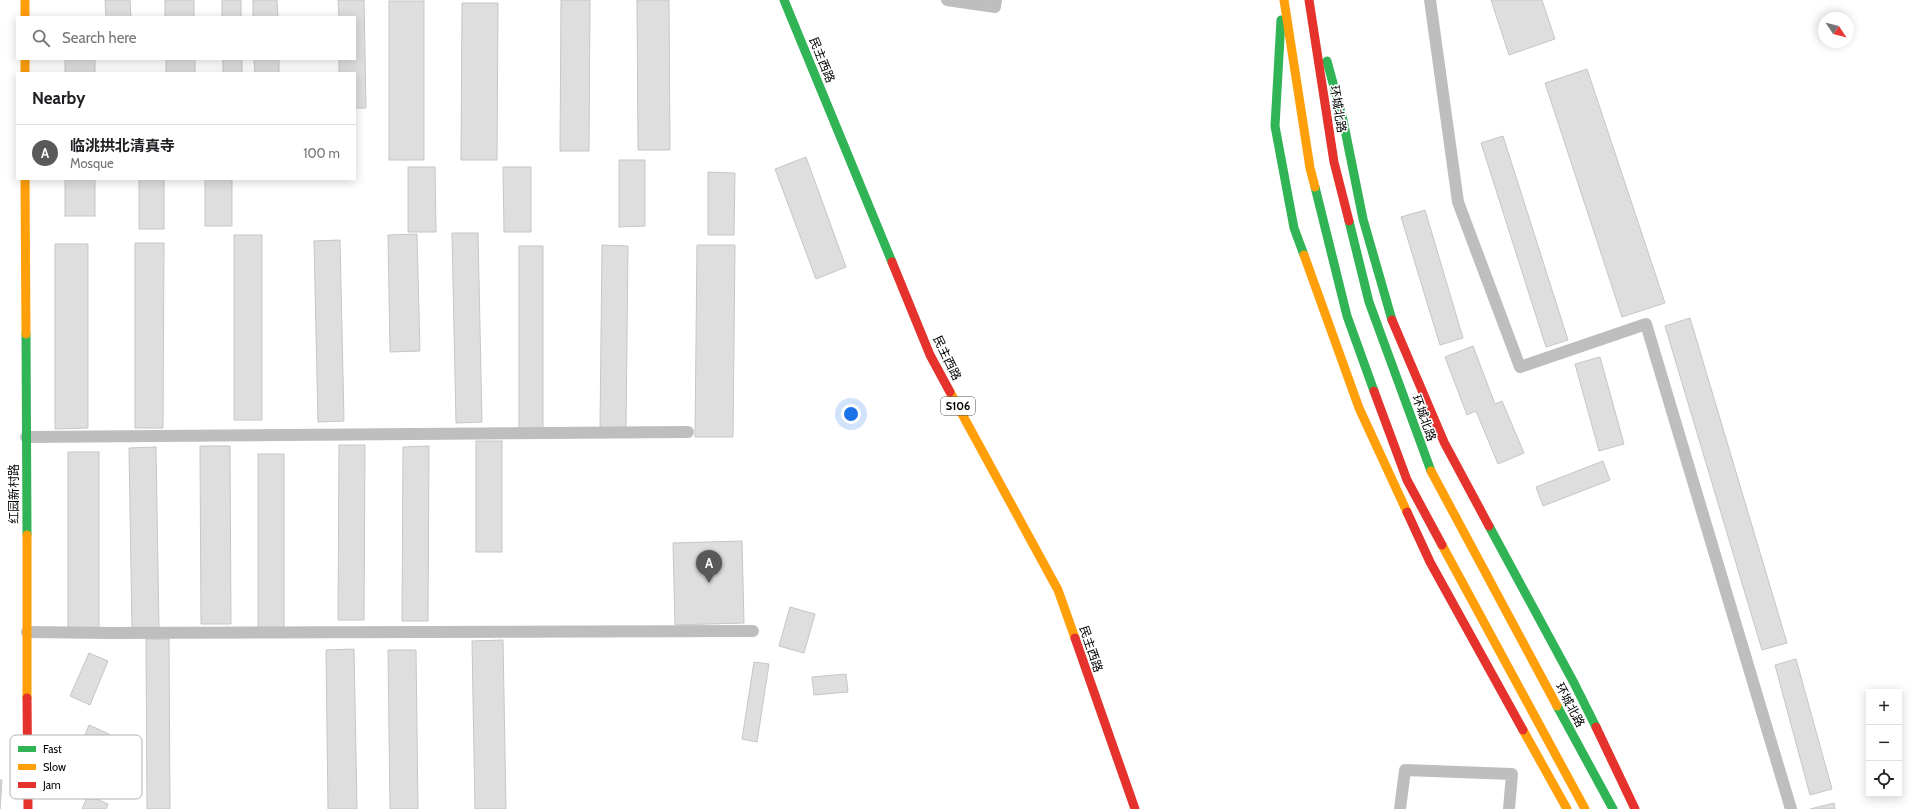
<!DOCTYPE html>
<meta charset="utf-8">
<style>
:root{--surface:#fff;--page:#f6f6f6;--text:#202124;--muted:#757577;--line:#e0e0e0;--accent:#595959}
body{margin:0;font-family:Cabin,"Noto Sans SC",sans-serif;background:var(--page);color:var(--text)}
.controls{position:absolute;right:12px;bottom:12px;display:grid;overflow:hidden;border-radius:0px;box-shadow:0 2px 10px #0003}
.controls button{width:36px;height:36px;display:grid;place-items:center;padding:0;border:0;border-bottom:1px solid var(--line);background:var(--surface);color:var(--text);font:20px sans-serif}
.compass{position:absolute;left:1818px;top:12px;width:36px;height:36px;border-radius:50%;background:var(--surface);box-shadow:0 2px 10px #0003;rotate:125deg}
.you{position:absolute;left:851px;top:414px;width:14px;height:14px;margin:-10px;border:3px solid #fff;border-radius:50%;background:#1a73e8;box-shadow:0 0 0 6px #1a73e833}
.badge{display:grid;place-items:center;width:26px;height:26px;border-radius:50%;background:var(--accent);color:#fff;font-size:13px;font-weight:700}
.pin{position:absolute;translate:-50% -33px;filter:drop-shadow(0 1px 2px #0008)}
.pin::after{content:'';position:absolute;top:21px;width:14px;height:12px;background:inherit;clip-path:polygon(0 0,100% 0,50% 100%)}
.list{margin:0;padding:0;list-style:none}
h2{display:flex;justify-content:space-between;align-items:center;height:52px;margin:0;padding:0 16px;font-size:17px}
h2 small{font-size:13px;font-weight:400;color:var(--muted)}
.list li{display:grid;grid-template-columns:26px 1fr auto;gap:12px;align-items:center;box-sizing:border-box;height:56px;padding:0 16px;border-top:1px solid var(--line)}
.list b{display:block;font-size:15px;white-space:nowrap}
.list p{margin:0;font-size:13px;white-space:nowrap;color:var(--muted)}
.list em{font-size:13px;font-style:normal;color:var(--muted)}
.icon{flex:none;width:22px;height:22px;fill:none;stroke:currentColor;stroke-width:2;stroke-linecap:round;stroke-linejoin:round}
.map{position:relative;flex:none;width:1914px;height:809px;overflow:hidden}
.search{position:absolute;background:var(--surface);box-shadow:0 2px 10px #0003;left:16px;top:16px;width:340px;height:44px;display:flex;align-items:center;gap:10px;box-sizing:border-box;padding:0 14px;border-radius:0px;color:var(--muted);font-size:15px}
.panel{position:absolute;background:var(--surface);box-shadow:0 2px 10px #0003;left:16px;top:72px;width:340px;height:108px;border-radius:0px}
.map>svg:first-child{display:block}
</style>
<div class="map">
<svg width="1914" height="809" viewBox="0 0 1914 809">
<rect width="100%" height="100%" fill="#fff"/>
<g fill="#dedede" stroke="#c6c6c6">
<path d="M 105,0 L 130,0 L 131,17 L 106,17 Z"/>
<rect x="165" y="0" width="29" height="17"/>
<rect x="222" y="0" width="19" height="17"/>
<path d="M 253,0 L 277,0 L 278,17 L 253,17 Z"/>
<path d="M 338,0 L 364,0 L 366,108 L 355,108 L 355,73 L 339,73 L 339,59 L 355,59 L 355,17 L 339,17 Z"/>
<path d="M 561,0 L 590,0 L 589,151 L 560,151 Z"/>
<path d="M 637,0 L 669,0 L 670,150 L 638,150 Z"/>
<path d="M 1491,0 L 1542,0 L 1555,39 L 1509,55 Z"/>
<rect x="389" y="1" width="35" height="159"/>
<path d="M 462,3 L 498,3 L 497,160 L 461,160 Z"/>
<rect x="65" y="59" width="30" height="14"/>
<rect x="166" y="59" width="29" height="14"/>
<rect x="223" y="59" width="19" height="14"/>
<path d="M 254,59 L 279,59 L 279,73 L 255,73 Z"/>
<path d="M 1587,69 L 1665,303 L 1622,317 L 1545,83 Z"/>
<path d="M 1503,136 L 1568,340 L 1546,347 L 1481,143 Z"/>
<path d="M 806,157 L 846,267 L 816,279 L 775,169 Z"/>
<path d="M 619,160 L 645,160 L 645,226 L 619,227 Z"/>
<path d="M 408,167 L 435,167 L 436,232 L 408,232 Z"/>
<path d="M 503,167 L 531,167 L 531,232 L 504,232 Z"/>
<path d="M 708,172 L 735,173 L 734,235 L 708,235 Z"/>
<rect x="65" y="179" width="30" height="37"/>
<rect x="139" y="179" width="25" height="50"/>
<rect x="205" y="179" width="27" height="47"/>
<path d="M 1425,210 L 1463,338 L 1440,345 L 1401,217 Z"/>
<path d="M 452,233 L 478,233 L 482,422 L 456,423 Z"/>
<path d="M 417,234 L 420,351 L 390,352 L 388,235 Z"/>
<rect x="234" y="235" width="28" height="185"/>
<path d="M 340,240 L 344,421 L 318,422 L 314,241 Z"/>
<path d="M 135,243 L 164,243 L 163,428 L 135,428 Z"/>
<path d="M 55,244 L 88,244 L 88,428 L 55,429 Z"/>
<path d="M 602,245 L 628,246 L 626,429 L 600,428 Z"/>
<path d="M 697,245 L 735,245 L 733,437 L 695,437 Z"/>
<path d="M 519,246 L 543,246 L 543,429 L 519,430 Z"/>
<path d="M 1690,318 L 1787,643 L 1762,650 L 1665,326 Z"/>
<path d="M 1473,346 L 1495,404 L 1502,401 L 1524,453 L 1498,464 L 1476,411 L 1467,415 L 1445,357 Z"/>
<path d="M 1600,357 L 1624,444 L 1599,451 L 1575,364 Z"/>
<rect x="476" y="441" width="26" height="111"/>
<path d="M 339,445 L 365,445 L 364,620 L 338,620 Z"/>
<path d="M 200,446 L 230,446 L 231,624 L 201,624 Z"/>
<path d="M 429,446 L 428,621 L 402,621 L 403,447 Z"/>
<path d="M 156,447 L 159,629 L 132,630 L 129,448 Z"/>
<rect x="68" y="452" width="31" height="176"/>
<rect x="258" y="454" width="26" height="175"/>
<path d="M 1603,461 L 1610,480 L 1543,506 L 1536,487 Z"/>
<path d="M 742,541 L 744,623 L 675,625 L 673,543 Z"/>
<path d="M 790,607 L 815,614 L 804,653 L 779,646 Z"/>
<path d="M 146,639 L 169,639 L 170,809 L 147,809 Z"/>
<path d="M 503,640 L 506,809 L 475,809 L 472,641 Z"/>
<path d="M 354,649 L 357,809 L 328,809 L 326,650 Z"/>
<path d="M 388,650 L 416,650 L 418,809 L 390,809 Z"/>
<path d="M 89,653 L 108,661 L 90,705 L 70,696 Z"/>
<path d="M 1796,659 L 1832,789 L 1810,795 L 1775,665 Z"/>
<path d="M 754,662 L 769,664 L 757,742 L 742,739 Z"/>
<path d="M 846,674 L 848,692 L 814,695 L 812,677 Z"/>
<path d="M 89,725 L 109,734 L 91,777 L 71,769 Z"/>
<path d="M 0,780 L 2,780 L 0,809 Z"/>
<path d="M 88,795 L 108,804 L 106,809 L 82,809 Z"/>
<path d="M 1834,803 L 1835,809 L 1810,809 Z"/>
</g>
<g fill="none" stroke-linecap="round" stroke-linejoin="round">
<g stroke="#bebebe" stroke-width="12">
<path d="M 947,0 L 995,7 L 996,0"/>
<path d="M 1430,0 L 1458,202 L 1520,367 L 1646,324 L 1791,809"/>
<path d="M 26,437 L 688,432"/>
<path d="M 27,632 L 110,633 L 753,631"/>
<path d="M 1400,809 L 1405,770 L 1512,774 L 1509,809"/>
</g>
<g stroke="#30b455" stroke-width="9">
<path d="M 784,0 L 892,262"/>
<path d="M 1281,20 L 1275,126 L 1294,228 L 1304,255"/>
<path d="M 1327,61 L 1343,120 L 1363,219 L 1392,320"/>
<path d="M 1315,187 L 1347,316 L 1374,391"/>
<path d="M 1349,221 L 1369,302 L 1431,471"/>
<path d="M 26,334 L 27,535"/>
<path d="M 1489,526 L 1574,683 L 1596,727"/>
<path d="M 1557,706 L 1613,809"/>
</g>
<g stroke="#ff9f0a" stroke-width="9">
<path d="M 25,0 L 25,17"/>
<path d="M 1284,0 L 1310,168 L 1315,187"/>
<path d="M 25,59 L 25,73"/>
<path d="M 25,179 L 26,334"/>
<path d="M 1304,255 L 1359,408 L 1407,512"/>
<path d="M 950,392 L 1058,590 L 1075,638"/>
<path d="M 1431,471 L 1557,706"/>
<path d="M 27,535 L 27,698"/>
<path d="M 1442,545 L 1585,809"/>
<path d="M 1523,730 L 1567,809"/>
</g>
<g stroke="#e5322d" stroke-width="9">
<path d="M 1309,0 L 1334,162 L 1349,221"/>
<path d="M 892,262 L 930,355 L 950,392"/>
<path d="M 1392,320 L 1444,442 L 1489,526"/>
<path d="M 1374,391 L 1407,480 L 1442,545"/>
<path d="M 1407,512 L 1430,562 L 1523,730"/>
<path d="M 1075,638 L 1135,809"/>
<path d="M 27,698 L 28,809"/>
<path d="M 1596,727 L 1635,809"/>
</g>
</g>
<g text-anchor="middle" stroke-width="3" stroke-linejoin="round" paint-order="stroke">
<rect fill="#fff" stroke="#4c4c4c" stroke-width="1" x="941" y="397" width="34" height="18" rx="3"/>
<g font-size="11" font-weight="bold" fill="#000">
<text x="958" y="410">S106</text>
</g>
<g font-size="12" fill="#000" stroke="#fff">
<text transform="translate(822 60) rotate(68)" y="4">民主西路</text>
<text transform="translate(1338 109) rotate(81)" y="4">环城北路</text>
<text transform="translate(947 358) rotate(64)" y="4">民主西路</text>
<text transform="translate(1424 418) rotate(70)" y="4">环城北路</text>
<text transform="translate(14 494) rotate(-90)" y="4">红园新村路</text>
<text transform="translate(1091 649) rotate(71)" y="4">民主西路</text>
<text transform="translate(1570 705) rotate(62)" y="4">环城北路</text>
</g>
</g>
<rect x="10" y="735" width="132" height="64" rx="6" fill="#fff" stroke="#b2b2b2" stroke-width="1"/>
<rect x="18" y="746" width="18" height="6" fill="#30b455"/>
<rect x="18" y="764" width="18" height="6" fill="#ff9f0a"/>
<rect x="18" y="782" width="18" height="6" fill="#e5322d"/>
<g font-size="11" fill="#000">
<text x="43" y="753">Fast</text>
<text x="43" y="771">Slow</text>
<text x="43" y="789">Jam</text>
</g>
</svg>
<div class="controls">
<button>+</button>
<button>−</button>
<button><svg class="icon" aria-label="locate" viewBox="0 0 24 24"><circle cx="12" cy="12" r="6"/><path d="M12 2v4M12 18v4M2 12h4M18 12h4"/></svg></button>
</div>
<svg class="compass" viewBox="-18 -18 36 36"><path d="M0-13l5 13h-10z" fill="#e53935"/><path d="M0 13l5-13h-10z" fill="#757577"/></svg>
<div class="you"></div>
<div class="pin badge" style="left:709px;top:583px">A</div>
<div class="search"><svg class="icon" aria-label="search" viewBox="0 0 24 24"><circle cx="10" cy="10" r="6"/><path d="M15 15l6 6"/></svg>Search here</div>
<section class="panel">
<h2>Nearby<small></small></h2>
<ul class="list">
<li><span class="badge">A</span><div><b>临洮拱北清真寺</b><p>Mosque</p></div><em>100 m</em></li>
</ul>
</section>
</div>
